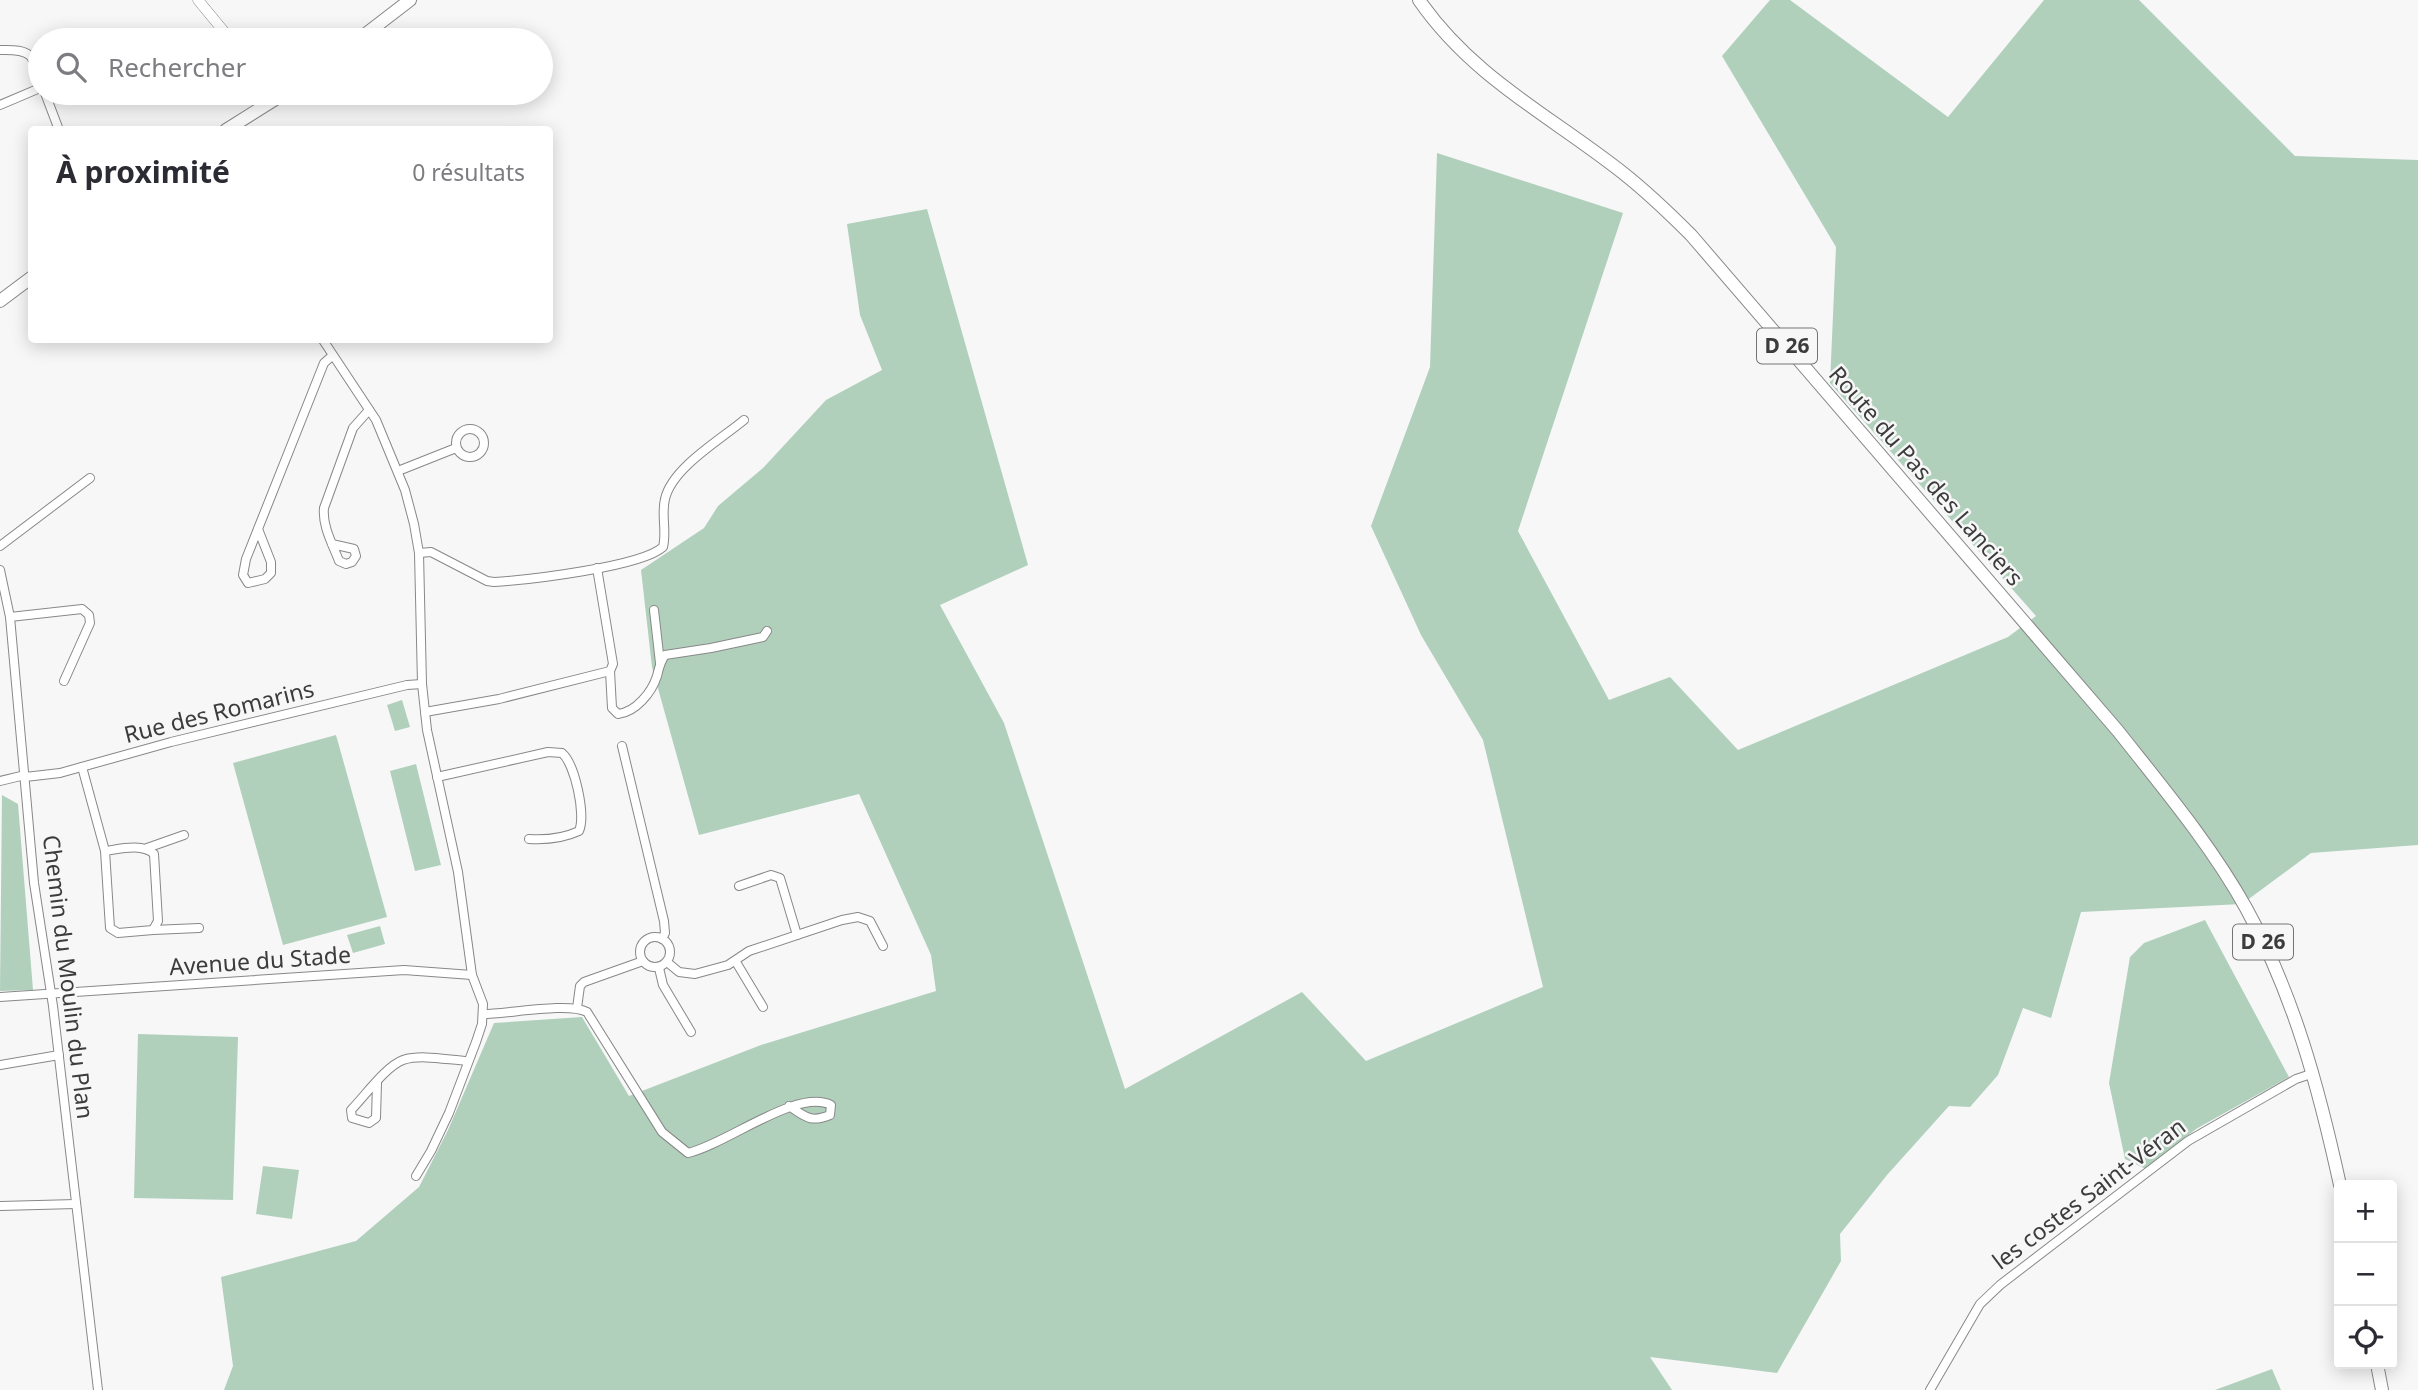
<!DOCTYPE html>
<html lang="fr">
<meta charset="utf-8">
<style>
:root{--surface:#fff;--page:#f2f2f3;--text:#2b2b33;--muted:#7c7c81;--line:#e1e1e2}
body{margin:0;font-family:"Noto Sans",sans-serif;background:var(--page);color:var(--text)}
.controls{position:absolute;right:21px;bottom:21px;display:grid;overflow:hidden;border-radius:7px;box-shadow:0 4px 18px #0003}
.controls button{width:63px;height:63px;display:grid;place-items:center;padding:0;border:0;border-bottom:2px solid var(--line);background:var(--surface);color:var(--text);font:35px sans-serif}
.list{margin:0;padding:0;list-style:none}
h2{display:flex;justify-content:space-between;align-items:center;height:91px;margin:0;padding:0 28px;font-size:30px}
h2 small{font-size:23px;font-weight:400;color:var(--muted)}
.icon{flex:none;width:38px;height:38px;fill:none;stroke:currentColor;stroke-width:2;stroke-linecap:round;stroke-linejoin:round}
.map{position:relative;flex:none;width:2418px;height:1390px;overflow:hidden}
.search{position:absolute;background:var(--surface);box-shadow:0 4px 18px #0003;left:28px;top:28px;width:525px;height:77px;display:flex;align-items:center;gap:18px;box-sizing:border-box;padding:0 24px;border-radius:38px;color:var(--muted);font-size:26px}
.panel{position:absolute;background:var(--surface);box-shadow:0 4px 18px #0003;left:28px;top:126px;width:525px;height:217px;border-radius:7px}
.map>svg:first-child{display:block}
</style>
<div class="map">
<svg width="2418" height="1390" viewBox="0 0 2418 1390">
<rect width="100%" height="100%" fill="#f7f7f8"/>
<g fill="#b0d0bc">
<path d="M 1770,0 L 1790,0 L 1948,117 L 2044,0 L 2139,0 L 2295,156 L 2418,160 L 2418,845 L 2311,853 L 2242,904 L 2081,912 L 2051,1018 L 2023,1008 L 1998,1075 L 1970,1107 L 1949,1106 L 1887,1175 L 1840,1234 L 1841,1261 L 1777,1373 L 1650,1357 L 1672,1390 L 224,1390 L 233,1366 L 221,1277 L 356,1241 L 419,1187 L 448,1130 L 494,1023 L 582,1017 L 629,1096 L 761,1045 L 936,991 L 931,955 L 859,794 L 699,835 L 652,667 L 641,570 L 704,528 L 718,506 L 763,468 L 826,400 L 882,370 L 860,315 L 847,224 L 927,209 L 1028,565 L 940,605 L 1004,723 L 1125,1089 L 1302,992 L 1366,1061 L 1543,987 L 1483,740 L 1421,635 L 1371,526 L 1430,367 L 1437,153 L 1623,213 L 1518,531 L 1609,700 L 1670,677 L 1738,750 L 2008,637 L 2036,616 L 1830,383 L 1836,247 L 1722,56 Z"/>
<path d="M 402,700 L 410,727 L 395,731 L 387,705 Z"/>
<path d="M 336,735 L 387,917 L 283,945 L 233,763 Z"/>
<path d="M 416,764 L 441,865 L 415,871 L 390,771 Z"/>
<path d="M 2,795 L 18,804 L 33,990 L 0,991 Z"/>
<path d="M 2205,920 L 2289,1077 L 2196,1129 L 2146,1169 L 2125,1159 L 2109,1083 L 2130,957 L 2144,943 Z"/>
<path d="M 380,926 L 385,944 L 353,953 L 347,935 Z"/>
<path d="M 138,1034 L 238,1037 L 233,1200 L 134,1198 Z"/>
<path d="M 263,1166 L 299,1170 L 292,1219 L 256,1214 Z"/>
<path d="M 2272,1369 L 2281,1390 L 2215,1390 Z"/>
</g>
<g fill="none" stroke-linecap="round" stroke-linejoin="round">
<defs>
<g id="minor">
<path d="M 0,50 C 31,49 34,54 40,83"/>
<path d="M 45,93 L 59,130"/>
<path d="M 0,105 L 40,88"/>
<path d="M 323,340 L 376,420 L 405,490 L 414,524 L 419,553 L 422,684 L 427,730 L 458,872 L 472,975 L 483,1004 L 482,1024 L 476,1042 L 449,1113 L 431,1151 L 416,1176"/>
<circle cx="470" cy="443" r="14"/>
<path d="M 398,471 L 456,448"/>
<path d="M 258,529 L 271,562 L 271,573 L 265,579 L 248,583 L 243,575 L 246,559 L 324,363 L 332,356"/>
<path d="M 332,544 L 354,549 L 356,556 L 352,562 L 346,564 L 339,561 C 333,545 322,526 324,508 L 353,428 L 369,410"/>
<path d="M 0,546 L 90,478"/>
<path d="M 419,553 L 431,552 L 487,581 L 494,582 C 527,580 641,567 663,547 C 667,531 661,515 665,499 C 672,468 720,440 744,420"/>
<path d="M 0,570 L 10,617 L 34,883 L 53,1006 L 98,1390"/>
<path d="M 654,610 L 660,663"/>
<path d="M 10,617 L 82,609 L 89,615 L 90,623 L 64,681"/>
<path d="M 610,671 L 612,708 L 618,714 C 636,712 652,692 657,676 C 659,668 660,662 665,655 L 711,648 L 763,637 L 767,631"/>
<path d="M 425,712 L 499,699 L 610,671 L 613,664 L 597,568"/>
<path d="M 622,746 L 664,921 L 665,933 L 662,939"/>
<path d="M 82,767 L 105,851 L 110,928 L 118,933 L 153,930 L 158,921 L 154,854 C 142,843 120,849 105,851"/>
<path d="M 25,777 L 60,773 L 171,742 L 407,685 L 422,684"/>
<path d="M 437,777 L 548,752 L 562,753 C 575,764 586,815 579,831 C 564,838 546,840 529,839"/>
<path d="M 0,781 L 25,775"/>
<path d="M 147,848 L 184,835"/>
<path d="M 739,886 L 771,875 L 780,878 L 797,935"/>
<path d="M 153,930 L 199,928"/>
<circle cx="655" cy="952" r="15"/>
<path d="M 667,962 L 679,972 L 695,974 L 728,965 L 749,951 L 842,920 L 858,917 L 870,921 L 883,946"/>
<path d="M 736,962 L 763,1007"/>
<path d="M 659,968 L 663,985 L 691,1032"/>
<path d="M 0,997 L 404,970 L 472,975"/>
<path d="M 577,1008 L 580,986 L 584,982 L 643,961"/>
<path d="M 483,1014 C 508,1014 568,1002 587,1012 L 662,1132 L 688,1153 C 727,1144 797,1088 831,1105 L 830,1115 C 810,1123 806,1117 789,1106"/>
<path d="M 0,1065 L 59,1055"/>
<path d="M 377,1083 L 376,1118 L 369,1123 L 352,1118 L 351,1110 C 364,1097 386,1066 403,1060 C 422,1054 448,1060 468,1061"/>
<path d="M 0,1206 L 76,1204"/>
<path d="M 1930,1390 L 1980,1304 L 2000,1285 L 2188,1141 L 2296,1079 L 2314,1073"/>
</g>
<path id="tertiary" d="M 198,0 L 231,40"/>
<g id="primary">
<path d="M 1419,0 C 1473,78 1551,116 1623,173 C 1647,192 1669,213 1691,235 L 2118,731 C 2163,788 2211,845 2246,908 C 2294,995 2319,1089 2340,1185"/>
<path d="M 358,40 L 410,0"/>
<path d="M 226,130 L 285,93"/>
<path d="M 0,301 L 32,277"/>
<path d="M 2377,1364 L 2382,1390"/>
</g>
</defs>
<use href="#minor" stroke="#888889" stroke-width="10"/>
<use href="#tertiary" stroke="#888889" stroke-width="11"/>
<use href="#primary" stroke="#888889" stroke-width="14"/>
<use href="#minor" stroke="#fff" stroke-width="8"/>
<use href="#tertiary" stroke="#fff" stroke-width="10"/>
<use href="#primary" stroke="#fff" stroke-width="12"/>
</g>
<g text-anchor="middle" stroke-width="5" stroke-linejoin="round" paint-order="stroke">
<g fill="#f7f7f8" stroke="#747474" stroke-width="2">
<rect x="1757" y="328.5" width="60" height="35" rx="5"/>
<rect x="2233" y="924.5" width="60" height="35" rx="5"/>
</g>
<g font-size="21" font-weight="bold" fill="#3c3c3c">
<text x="1787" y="353">D 26</text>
<text x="2263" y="949">D 26</text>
</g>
<g font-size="23" fill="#3c3c3c" stroke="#f7f7f8">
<text transform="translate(1926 476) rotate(49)" y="8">Route du Pas des Lanciers</text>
<text transform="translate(219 712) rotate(-14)" y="8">Rue des Romarins</text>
<text transform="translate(260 961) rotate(-4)" y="8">Avenue du Stade</text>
<text transform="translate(68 977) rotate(83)" y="8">Chemin du Moulin du Plan</text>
<text transform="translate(2089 1194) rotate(-37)" y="8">les costes Saint-Véran</text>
</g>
</g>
</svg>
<div class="controls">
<button>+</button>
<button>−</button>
<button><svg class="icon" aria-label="locate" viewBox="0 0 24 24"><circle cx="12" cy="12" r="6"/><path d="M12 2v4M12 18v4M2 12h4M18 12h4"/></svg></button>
</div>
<div class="search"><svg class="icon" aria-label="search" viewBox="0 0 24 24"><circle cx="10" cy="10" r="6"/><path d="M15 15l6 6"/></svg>Rechercher</div>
<section class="panel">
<h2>À proximité<small>0 résultats</small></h2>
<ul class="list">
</ul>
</section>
</div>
